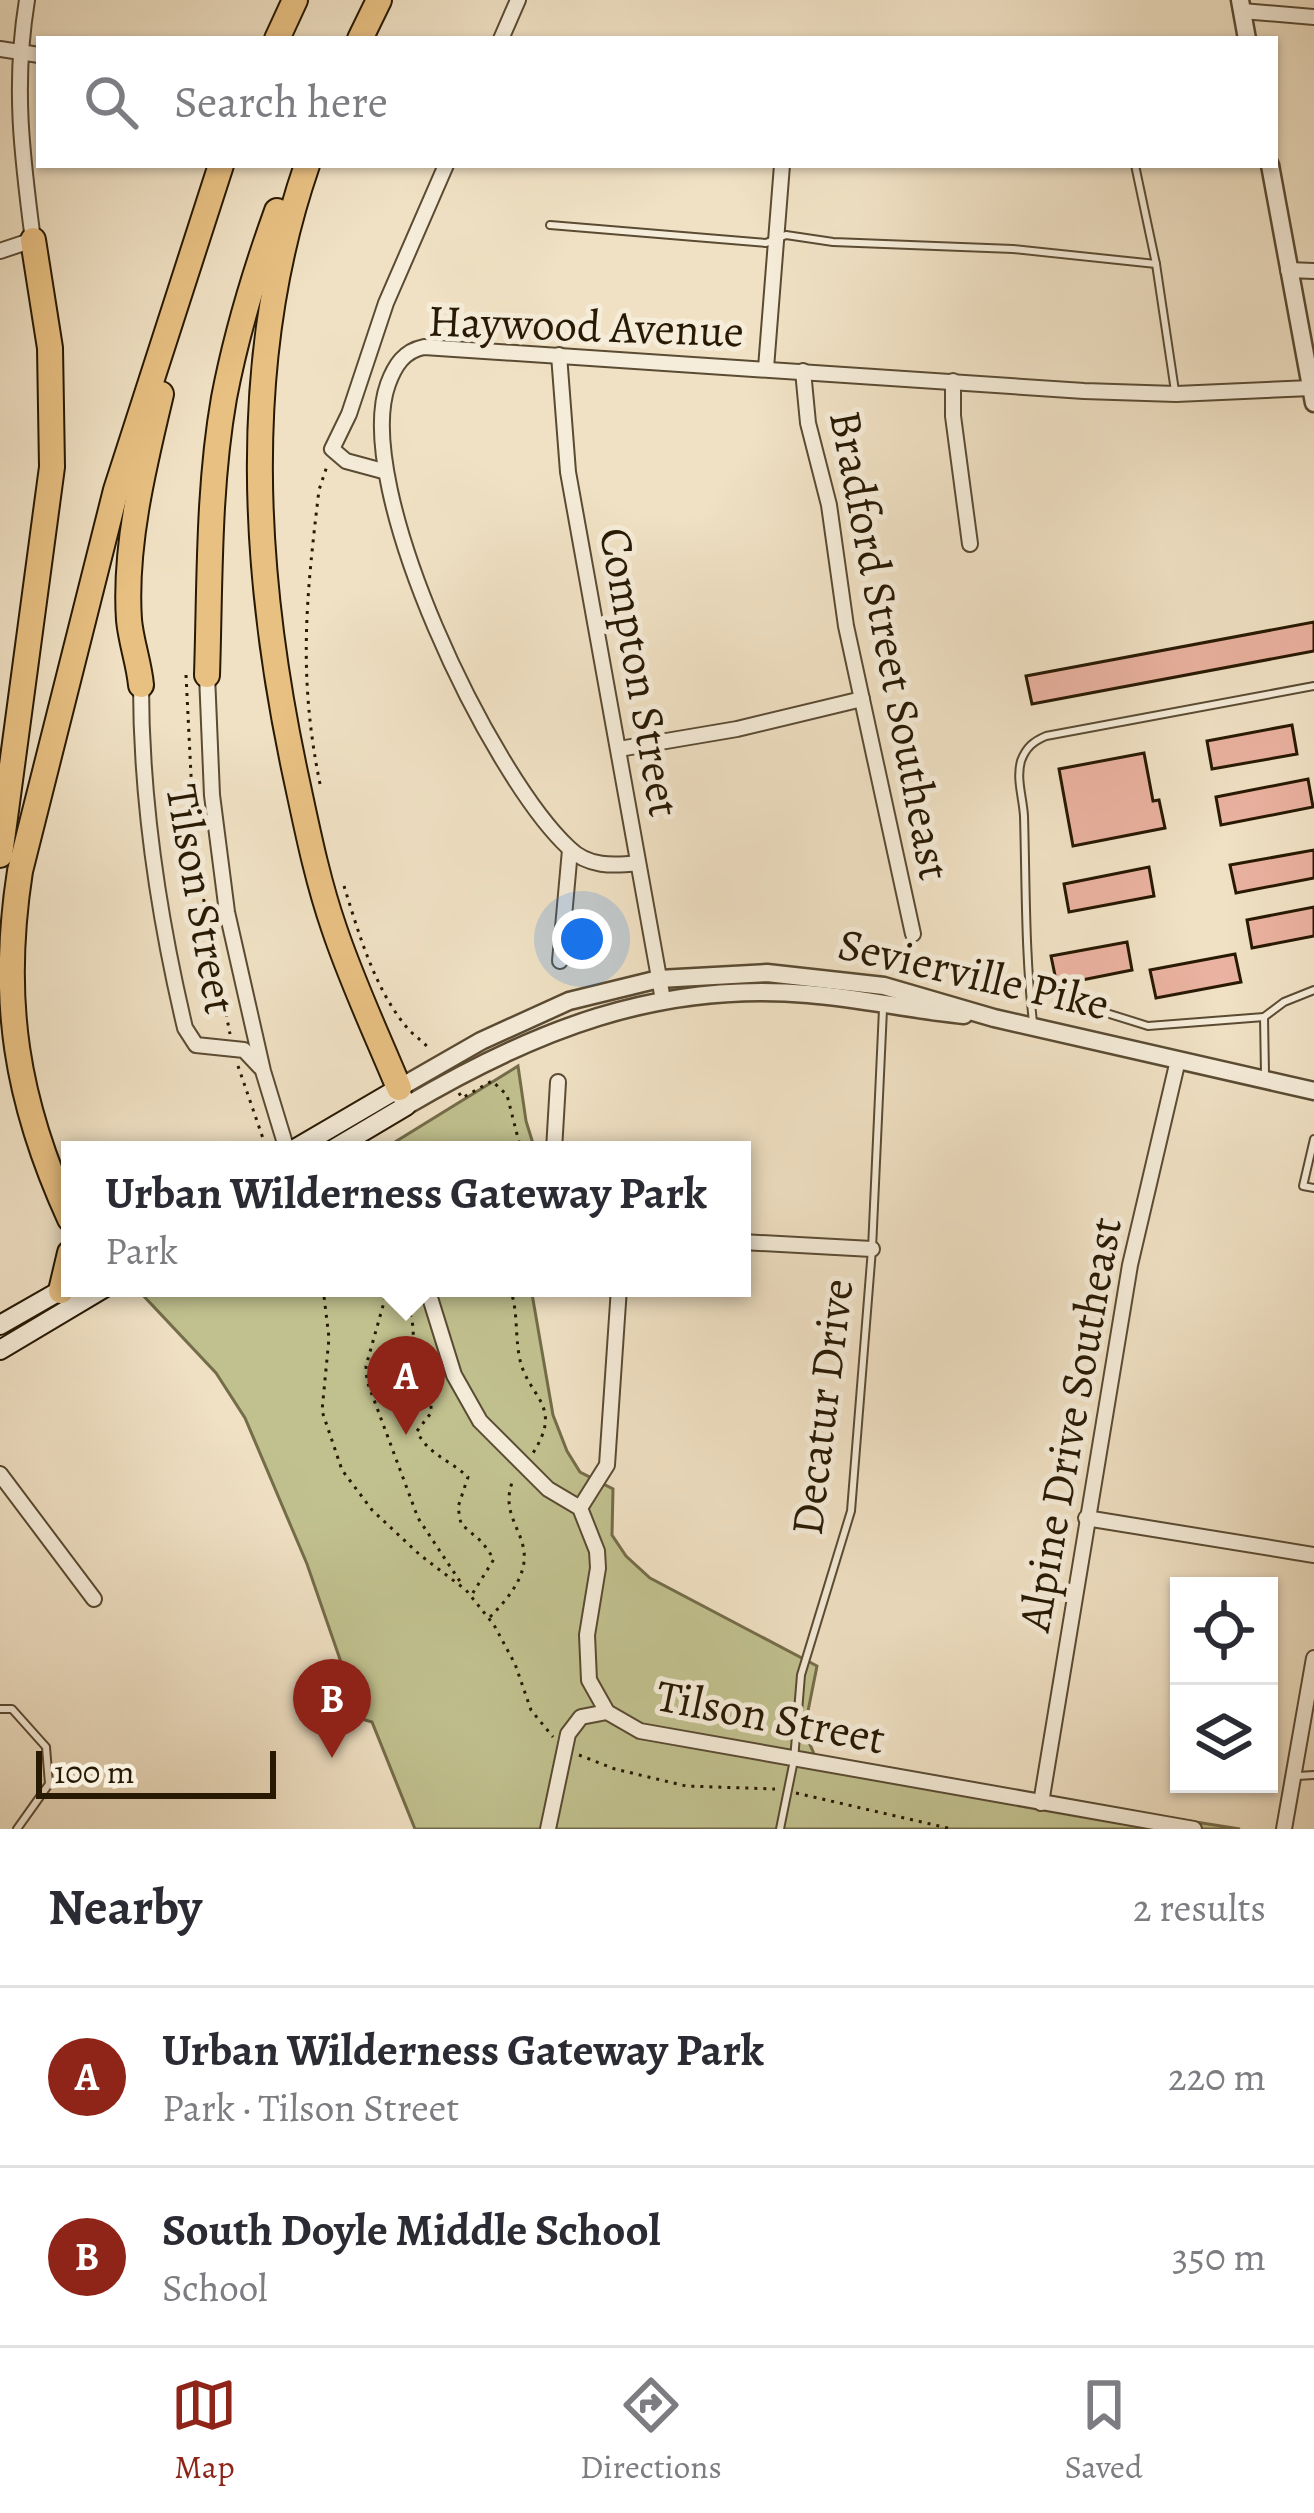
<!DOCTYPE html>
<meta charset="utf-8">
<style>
:root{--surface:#fff;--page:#f2f2f3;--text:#2b2b33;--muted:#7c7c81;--line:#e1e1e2;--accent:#8f2418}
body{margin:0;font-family:Alegreya,serif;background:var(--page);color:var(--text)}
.controls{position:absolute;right:36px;bottom:36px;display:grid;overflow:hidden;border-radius:0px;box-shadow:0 3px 9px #0004}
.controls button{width:108px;height:108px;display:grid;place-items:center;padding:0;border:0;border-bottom:3px solid var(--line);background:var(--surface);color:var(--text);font:60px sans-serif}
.scale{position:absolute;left:36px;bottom:30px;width:240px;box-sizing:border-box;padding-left:12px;border:6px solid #281903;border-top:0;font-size:33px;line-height:42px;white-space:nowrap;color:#281903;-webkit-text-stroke:9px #f5ecd9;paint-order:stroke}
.you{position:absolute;left:582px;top:939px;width:42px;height:42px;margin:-30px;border:9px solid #fff;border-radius:50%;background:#1a73e8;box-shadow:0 0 0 18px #1a73e833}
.badge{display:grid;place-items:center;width:78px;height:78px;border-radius:50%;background:var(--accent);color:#fff;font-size:39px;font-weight:700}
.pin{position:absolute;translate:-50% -99px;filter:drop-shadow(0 3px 6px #0008)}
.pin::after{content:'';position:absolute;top:63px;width:42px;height:36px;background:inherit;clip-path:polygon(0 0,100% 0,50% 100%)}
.popup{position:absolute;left:61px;top:1141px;width:690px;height:156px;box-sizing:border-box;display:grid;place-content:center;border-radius:0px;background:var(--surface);filter:drop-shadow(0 3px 9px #0005);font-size:39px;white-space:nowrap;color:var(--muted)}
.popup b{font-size:45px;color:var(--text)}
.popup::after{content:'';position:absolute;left:50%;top:100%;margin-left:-24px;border:24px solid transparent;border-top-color:var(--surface)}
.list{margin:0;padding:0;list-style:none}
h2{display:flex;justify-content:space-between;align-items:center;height:156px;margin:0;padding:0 48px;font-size:51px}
h2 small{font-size:39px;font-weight:400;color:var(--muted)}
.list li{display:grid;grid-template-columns:78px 1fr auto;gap:36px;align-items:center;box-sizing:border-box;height:180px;padding:0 48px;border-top:3px solid var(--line)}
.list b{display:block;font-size:45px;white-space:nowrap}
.list p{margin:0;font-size:39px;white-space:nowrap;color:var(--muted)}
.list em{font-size:39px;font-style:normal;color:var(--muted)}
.icon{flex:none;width:66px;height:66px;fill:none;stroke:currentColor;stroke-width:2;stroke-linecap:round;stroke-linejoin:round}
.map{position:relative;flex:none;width:1314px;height:1829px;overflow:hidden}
.search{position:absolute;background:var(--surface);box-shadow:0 3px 9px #0004;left:36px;right:36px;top:36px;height:132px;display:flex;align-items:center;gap:30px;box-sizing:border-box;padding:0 42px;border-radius:0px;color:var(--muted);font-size:45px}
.sheet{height:516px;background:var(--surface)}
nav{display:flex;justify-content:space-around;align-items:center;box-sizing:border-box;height:168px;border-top:3px solid var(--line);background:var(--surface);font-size:33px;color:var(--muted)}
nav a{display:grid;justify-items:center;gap:6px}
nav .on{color:var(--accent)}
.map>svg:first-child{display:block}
</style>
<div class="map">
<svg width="1314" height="1829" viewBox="0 0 1314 1829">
<rect width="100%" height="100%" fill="#f0e1c4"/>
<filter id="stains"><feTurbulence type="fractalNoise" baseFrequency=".00167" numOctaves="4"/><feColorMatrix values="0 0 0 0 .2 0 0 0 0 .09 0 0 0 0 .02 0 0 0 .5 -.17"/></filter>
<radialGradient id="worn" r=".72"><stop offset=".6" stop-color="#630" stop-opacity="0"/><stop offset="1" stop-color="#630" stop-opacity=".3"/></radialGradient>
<g fill="#c1c18f" stroke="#746d49" stroke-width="3">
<path d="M 518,1066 L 526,1121 L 535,1150 L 382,1150 Z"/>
<path d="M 144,1288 L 531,1288 L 553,1415 L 567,1451 L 580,1472 L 613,1489 L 612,1535 L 626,1556 L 650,1578 L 817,1666 L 804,1731 L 815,1756 L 1018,1794 L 1240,1829 L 415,1829 L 372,1722 L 341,1713 L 343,1668 L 307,1564 L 245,1418 L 216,1373 L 139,1291 Z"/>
</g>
<g fill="#eab2a0" stroke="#281903" stroke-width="3">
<path d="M 1314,622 L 1314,651 L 1032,704 L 1026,676 Z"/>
<path d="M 1292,725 L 1297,754 L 1212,769 L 1207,741 Z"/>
<path d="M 1144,753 L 1153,801 L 1159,800 L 1165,828 L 1073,846 L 1059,769 Z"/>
<path d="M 1308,779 L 1313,807 L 1221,825 L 1216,797 Z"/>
<path d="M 1314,850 L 1314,878 L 1236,893 L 1230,865 Z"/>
<path d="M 1149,867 L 1154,896 L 1069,912 L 1064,884 Z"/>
<path d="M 1314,907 L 1314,936 L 1252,948 L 1247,920 Z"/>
<path d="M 1127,942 L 1132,970 L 1057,985 L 1051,956 Z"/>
<path d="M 1235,954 L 1241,982 L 1156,998 L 1150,970 Z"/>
</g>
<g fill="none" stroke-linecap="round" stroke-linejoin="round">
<defs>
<g id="service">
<path d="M 1135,165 L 1156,264 L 1175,391"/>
<path d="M 550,225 L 766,243 L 786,235 L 833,242 L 1013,249 L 1156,264"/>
<path d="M 1084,1006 L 1148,1026 L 1264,1017"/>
<path d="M 1033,1022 C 1025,954 1026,885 1024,816 C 1023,798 1016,779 1021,761 C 1026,747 1034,741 1046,736 L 1314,686"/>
<path d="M 1265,1074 L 1264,1017 L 1284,1002 L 1314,990"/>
<path d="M 1314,1139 L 1303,1186 L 1314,1188"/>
<path d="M 0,1709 L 12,1709 L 46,1747 L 49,1784 L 17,1829"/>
<path d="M 1297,1776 L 1314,1775"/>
<path d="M 780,1829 L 794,1760 L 801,1675 L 851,1511 L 872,1249 L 883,1009"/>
</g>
<g id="minor">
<path d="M 1242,11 L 1314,17"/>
<path d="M 501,39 L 518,0"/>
<path d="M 0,49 L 39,55"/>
<path d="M 0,251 L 33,240 C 22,156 13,85 27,0"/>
<path d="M 1288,270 L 1314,271"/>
<path d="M 559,355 L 568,472 L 663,1000"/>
<path d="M 766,368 L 782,165"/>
<path d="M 803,371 L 808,423 L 829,505 L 846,626 L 913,934"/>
<path d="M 953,381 L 953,416 L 970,544"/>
<path d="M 383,471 L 346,461 L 332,449 L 349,414 L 386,303 L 446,165"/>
<path d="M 207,675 L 212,795 L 227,912 L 263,1071 L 287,1150"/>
<path d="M 141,685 C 141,802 158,914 185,1028 L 196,1045 L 244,1050 L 260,1067"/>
<path d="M 619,749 L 737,729 L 862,699"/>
<path d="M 638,863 C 613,866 588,867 569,848 C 491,776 351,486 388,384 C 395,365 404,351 424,347 L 1084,391 L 1176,394 L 1311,388"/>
<path d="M 560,961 L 570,850"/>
<path d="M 554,1150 L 558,1082"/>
<path d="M 742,1242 L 872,1249"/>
<path d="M 427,1288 L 454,1375 L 480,1421 L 548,1489 L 580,1508 L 597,1551 L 598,1568 L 587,1635 L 589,1680 L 607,1712 L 640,1731 L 1194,1829"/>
<path d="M 0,1474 L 94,1599"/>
<path d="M 580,1508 L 607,1465 L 619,1288"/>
<path d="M 1086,1518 L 1314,1555"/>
<path d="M 1041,1803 L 1130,1265 L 1178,1060"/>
<path d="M 548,1829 L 568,1734 L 581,1717 L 607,1712"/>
<path d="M 1284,1829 L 1314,1658"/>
</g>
<g id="tertiary">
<path d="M 1240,0 L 1247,39"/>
<path d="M 1270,165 L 1314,403"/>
<path d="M 399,1088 L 481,1041 L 569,1001 L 659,979 L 767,973 L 884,986 L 994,1018 L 1314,1091"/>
<path d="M 406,1106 C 533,1031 657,981 808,994 C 860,998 912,1010 964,1015"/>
</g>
<g id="secondary">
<path d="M 293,1150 L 399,1088 L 406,1106 L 332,1150"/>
<path d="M 0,1325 L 70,1285"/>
<path d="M 0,1350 L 104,1288"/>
</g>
<g id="motorway">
<path d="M 277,39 L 295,0"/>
<path d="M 360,39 L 379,0"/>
<path d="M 307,165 C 239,362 253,577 296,777 C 307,828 317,879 334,928 C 352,982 377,1035 399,1088"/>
<path d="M 207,675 C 210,583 208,489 224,398 C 236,335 255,272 277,211"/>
<path d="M 141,685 C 139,663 131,642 129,620 C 124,546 144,465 161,394"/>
<path d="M 0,855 L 52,467 L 50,348 L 33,240"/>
<path d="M 70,1219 C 16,1101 0,1000 20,871 L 116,490 L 221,165"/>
<path d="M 61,1291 L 70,1253"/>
</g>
</defs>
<use href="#service" stroke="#5a4b33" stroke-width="10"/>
<use href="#minor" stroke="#5a4b33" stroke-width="18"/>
<use href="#tertiary" stroke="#5a4b33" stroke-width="21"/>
<use href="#secondary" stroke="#281903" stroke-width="22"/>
<use href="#motorway" stroke="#281903" stroke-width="28"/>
<g stroke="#281903" stroke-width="3" stroke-dasharray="3 6" stroke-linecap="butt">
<path d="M 186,675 L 195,855 L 230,1034"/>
<path d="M 320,784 C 298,675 306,599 319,490 L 327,466"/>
<path d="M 344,886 C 359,934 375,991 409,1030 C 416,1037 424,1042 430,1050"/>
<path d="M 238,1066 L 267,1150"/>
<path d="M 459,1093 L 462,1098 L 492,1081 L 507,1095 L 521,1150"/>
<path d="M 323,1288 L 329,1338 L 322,1411 L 342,1470 L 372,1510 L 420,1555 L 466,1590 L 494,1625 L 515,1664 L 531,1710 L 553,1737"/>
<path d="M 388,1288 L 366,1366 L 367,1381 L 418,1518 L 461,1583"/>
<path d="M 403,1288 C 406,1300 411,1314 413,1327 C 415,1357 401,1376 431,1398 L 431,1413 L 417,1431 C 427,1454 450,1460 468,1477 L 458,1507 L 461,1524 L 482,1542 L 494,1559 L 471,1596"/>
<path d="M 510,1288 C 518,1311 515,1332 519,1355 C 526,1398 565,1403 533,1453"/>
<path d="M 490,1617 C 564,1543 492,1532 513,1480"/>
<path d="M 579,1755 L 615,1769 L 686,1786 L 775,1789"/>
<path d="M 796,1793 L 952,1829"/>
</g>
<use href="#service" stroke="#f5ecd9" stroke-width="6"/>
<use href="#minor" stroke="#f5ecd9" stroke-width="14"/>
<use href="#tertiary" stroke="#f5ecd9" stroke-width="16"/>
<use href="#secondary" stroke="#f5ecd9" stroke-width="18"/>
<use href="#motorway" stroke="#e8c082" stroke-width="24"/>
</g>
<g text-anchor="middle" stroke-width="10" stroke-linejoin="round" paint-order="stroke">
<g font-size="45" fill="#281903" stroke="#f5ecd9">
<text transform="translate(586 325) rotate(2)" y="16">Haywood Avenue</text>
<text transform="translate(891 645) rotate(79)" y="16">Bradford Street Southeast</text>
<text transform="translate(641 672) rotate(80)" y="16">Compton Street</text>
<text transform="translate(202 899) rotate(80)" y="16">Tilson Street</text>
<text transform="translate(974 973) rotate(13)" y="16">Sevierville Pike</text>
<text transform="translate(821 1407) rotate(-83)" y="16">Decatur Drive</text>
<text transform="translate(1069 1424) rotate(-80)" y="16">Alpine Drive Southeast</text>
<text transform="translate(771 1716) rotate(11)" y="16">Tilson Street</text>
</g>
</g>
<rect width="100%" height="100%" filter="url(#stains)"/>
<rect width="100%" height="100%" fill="url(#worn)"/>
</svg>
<div class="controls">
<button><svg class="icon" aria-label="locate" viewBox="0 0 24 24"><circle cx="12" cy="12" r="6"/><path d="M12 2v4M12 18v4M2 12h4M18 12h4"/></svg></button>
<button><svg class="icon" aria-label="layers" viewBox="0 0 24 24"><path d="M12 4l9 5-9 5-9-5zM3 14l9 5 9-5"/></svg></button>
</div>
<div class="scale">100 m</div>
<div class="you"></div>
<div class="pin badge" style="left:406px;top:1435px">A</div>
<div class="popup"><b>Urban Wilderness Gateway Park</b>Park</div>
<div class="pin badge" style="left:332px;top:1758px">B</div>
<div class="search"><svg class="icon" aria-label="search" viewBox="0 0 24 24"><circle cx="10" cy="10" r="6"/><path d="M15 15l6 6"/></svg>Search here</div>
</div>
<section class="sheet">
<h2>Nearby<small>2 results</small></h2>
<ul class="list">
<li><span class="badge">A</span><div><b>Urban Wilderness Gateway Park</b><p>Park · Tilson Street</p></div><em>220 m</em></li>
<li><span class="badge">B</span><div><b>South Doyle Middle School</b><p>School</p></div><em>350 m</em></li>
</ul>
</section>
<nav>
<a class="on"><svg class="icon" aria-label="map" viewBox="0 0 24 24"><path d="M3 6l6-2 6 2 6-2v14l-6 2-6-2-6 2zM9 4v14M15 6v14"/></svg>Map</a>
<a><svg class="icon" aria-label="directions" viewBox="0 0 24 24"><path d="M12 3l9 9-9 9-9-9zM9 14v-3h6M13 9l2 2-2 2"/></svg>Directions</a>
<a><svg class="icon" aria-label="saved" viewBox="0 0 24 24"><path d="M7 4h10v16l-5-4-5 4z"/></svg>Saved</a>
</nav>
